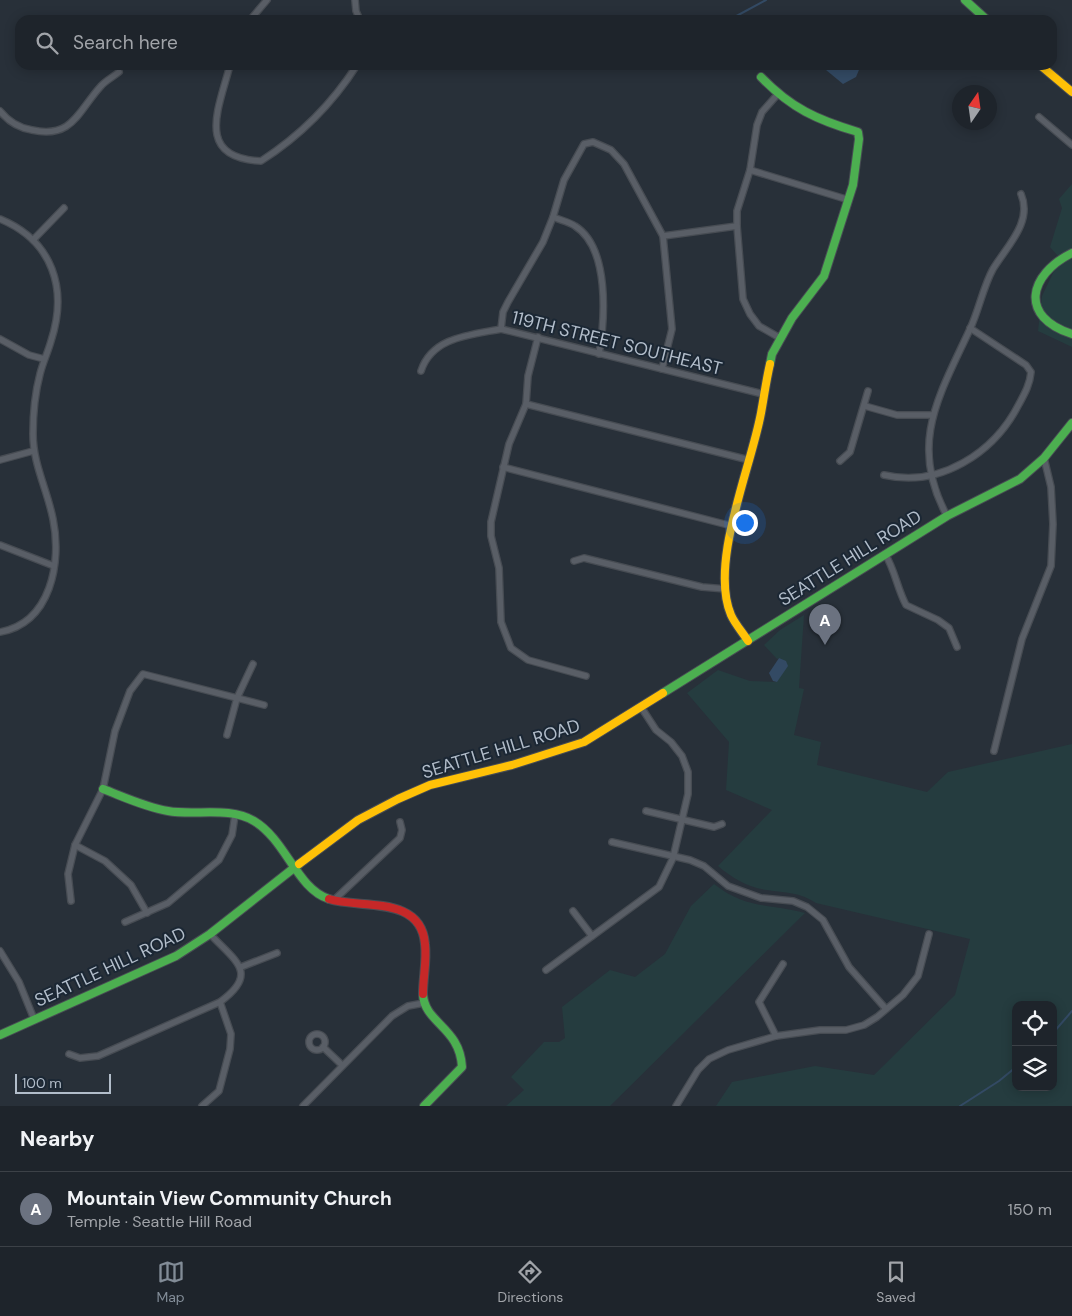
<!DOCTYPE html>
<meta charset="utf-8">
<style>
:root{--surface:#1e242b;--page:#262c33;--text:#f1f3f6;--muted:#a1a4a9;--line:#3c4147;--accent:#828c97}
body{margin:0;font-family:"DM Sans",sans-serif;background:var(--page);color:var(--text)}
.controls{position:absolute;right:15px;bottom:15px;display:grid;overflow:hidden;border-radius:10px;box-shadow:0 2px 12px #0003}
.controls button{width:45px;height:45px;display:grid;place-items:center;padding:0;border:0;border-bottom:1px solid var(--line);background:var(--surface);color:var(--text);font:25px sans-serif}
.compass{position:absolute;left:952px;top:85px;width:45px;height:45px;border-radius:50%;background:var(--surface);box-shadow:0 2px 12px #0003;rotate:13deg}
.scale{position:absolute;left:15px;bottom:12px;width:96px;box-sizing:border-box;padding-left:5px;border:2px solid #b2bdca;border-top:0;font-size:14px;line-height:18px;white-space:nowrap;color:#b2bdca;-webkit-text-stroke:4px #1b2734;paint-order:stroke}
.you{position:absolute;left:744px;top:522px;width:18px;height:18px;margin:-12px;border:4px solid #fff;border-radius:50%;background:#1a73e8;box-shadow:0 0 0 8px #1a73e833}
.badge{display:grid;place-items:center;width:32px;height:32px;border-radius:50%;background:var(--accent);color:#fff;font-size:16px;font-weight:700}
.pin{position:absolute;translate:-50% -41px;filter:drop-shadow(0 1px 2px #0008)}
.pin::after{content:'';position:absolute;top:26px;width:18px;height:15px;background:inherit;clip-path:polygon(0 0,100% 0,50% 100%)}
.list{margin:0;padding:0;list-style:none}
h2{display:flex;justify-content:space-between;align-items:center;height:65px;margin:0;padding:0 20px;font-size:21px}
h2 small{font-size:16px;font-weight:400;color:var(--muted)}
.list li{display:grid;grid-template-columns:32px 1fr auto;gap:15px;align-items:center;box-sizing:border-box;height:75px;padding:0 20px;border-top:1px solid var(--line)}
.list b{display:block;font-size:19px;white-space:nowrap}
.list p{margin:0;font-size:16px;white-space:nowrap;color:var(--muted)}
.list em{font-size:16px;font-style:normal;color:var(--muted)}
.icon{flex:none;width:28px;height:28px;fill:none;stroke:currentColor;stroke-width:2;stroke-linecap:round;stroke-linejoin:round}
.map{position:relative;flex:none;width:1072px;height:1106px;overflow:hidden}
.search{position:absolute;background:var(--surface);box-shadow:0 2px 12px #0003;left:15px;right:15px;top:15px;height:55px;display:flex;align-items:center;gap:12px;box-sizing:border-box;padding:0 18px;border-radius:15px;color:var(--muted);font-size:19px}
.sheet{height:140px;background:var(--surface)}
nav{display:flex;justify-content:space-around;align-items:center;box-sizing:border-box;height:70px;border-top:1px solid var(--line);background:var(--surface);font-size:14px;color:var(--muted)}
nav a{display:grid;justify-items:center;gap:2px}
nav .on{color:var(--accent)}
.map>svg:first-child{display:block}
</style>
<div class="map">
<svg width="1072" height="1106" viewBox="0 0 1072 1106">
<rect width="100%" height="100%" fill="#283039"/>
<g fill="#253c3f" fill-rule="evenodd">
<path d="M 1072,184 L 1072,347 L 1038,331 L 1042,296 L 1054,271 L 1058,256 L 1050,247 L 1062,208 L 1059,199 Z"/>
<path d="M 804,615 L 799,688 L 804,689 L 794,735 L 821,742 L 817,765 L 927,792 L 948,772 L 1072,744 L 1072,1106 L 716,1106 L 732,1082 L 815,1066 L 874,1075 L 955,995 L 970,939 L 816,903 C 800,892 785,893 767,890 C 749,888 732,878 718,866 L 772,810 L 726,790 L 729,742 L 687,693 L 718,670 L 750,681 L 777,682 L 779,658 L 777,659 L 764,645 L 780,630 ZM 1016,1005 L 1053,1005 L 1053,1087 L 1016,1087 Z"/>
<path d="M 714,884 C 747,910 769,903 805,913 L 610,1106 L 506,1106 L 524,1090 L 511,1077 L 544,1042 L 559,1042 L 565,1038 L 562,1007 L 610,970 L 635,977 L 665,954 L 691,906 Z"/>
</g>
<g fill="#334a64">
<path d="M 820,65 L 861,65 L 856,77 L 843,84 Z"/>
<path d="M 779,658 L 786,661 L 788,666 L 777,682 L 773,681 L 769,673 Z"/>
</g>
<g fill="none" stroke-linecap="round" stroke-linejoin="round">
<g stroke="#334a64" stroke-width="2">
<path d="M 729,20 L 766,0"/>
<path d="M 1053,1033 L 1072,1011"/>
<path d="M 960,1106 L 999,1081 L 1016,1067"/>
</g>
<defs>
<g id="street">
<path d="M 355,0 L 356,11 L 360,20"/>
<path d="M 250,20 L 267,0"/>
<path d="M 230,65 C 219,108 194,158 261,161 C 300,136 332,104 357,65"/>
<path d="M 777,95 L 762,112 L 757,125 L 750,170 L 737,211 L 737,226 L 743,299 L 750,314 L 759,326 L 780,338"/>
<path d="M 0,111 C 8,121 19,128 32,130 C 73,139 78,111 101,86 C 105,81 113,77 119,72"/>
<path d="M 1039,117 L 1072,145"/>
<path d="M 750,170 L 849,200"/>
<path d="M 553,217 C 560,220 569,222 575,226 C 610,248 605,319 599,354"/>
<path d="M 0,219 C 53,241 68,289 51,341 C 48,352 43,362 40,374 C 35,393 33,414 33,434 C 33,464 47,489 53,519 C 62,562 51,623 0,632"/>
<path d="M 663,236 L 737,226"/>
<path d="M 33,240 L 64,208"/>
<path d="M 501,329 L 503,312 L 508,302 L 543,242 L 553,217 L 564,180 L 584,144 L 593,142 L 611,150 L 624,164 L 663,236 L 672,329 L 662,369"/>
<path d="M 538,337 L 528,376 L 526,404 L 509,444 L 491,522 L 491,536 L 499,568 L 501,622 L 511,648 L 528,660 L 586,676"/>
<path d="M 0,339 L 29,355 L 44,359"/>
<path d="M 421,371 C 432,337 470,335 501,329 L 763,394"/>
<path d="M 526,404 L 749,460"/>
<path d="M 865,406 L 897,415 L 933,415"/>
<path d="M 0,460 L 33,451"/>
<path d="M 840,461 L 850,452 L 868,391"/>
<path d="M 503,467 L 732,526"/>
<path d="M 884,475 C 940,488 994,453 1019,404 C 1025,393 1030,384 1031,372 L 1026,365 L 970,328"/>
<path d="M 947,516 C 908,444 939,396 970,329 C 979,310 983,287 993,269 C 1007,246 1033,222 1021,194"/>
<path d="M 0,545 L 54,566"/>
<path d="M 885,554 C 895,570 897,588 906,605 L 938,620 L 949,628 L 957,647"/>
<path d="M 574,561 L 584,558 L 702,587 L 726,589"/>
<path d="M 227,735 L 237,698 L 253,664"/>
<path d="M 994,751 L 1022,639 L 1051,566 L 1053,524 L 1051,487 L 1044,458"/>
<path d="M 646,811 L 714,827 L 722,824"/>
<path d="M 612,842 L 690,860 L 704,866 L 728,886 L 761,898 L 793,901 L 807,907 L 823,920 L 849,967 L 886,1009"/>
<path d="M 75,845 L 105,861 L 131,885 L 147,913"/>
<path d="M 334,900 L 400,838 L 402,830 L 400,822"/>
<path d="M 71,901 L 68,874 L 75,845 L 103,789 L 115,731 L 130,691 L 143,674 L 264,705"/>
<path d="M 573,911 L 592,936"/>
<path d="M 125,922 L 168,903 L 219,860 L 232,835 L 235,815"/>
<path d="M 0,951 L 19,982 L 34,1019"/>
<path d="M 241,967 L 277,953"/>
<path d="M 546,970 L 659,887 L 673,858 L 688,794 L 688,772 L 682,756 L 671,742 L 656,730 L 641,707"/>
<circle cx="317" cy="1042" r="8"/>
<path d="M 776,1036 L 759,1002 L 783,964"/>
<path d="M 323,1047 L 342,1065"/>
<path d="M 69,1054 L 80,1058 L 98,1056 L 220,1002 C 260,973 235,961 210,934"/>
<path d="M 202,1106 L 219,1091 L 230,1049 L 231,1034 L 220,1002"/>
<path d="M 303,1106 L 392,1016 L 408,1006 L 424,1003"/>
<path d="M 676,1106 L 698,1070 L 709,1059 L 728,1050 L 776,1036 L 820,1030 L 846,1030 L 864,1025 L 877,1017 L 903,995 L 918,976 L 929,934"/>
</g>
<g id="fast">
<path d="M 965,0 L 987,20"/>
<path d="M 761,77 C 791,108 817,120 858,132 L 859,139 L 853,185 L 824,276 L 792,318 L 772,354 L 770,364"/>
<path d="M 1072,253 C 1028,275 1019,317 1072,334"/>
<path d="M 663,693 L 947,516 L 1020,479 L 1044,458 L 1072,423"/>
<path d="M 103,789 C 124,797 145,807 168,811 C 195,816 229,806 254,821 C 286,840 297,889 329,899"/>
<path d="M 423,994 C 424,1023 460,1027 462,1067 L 424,1106"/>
<path d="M 0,1035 L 176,956 L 210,934 L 299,864"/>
</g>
<g id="slow">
<path d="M 1040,65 L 1072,92"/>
<path d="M 748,641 C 743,633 735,624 731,615 C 709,563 751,468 761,413 C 764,397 766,381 770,364"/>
<path d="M 299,864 L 358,820 L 398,799 L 430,785 L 512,765 L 584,742 L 663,693"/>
</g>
<path id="jam" d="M 329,899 C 361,909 421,895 425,944 C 427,961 423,977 423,994"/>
</defs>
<use href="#street" stroke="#474c53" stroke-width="8"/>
<use href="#fast" stroke="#474c53" stroke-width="10"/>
<use href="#slow" stroke="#474c53" stroke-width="10"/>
<use href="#jam" stroke="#474c53" stroke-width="10"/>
<use href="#street" stroke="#595e66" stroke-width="5.5"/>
<use href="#fast" stroke="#4caf50" stroke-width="8"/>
<use href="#slow" stroke="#ffc107" stroke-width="8"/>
<use href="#jam" stroke="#c62828" stroke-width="8"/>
</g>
<g text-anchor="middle" stroke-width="4" stroke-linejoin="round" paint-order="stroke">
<g font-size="18" fill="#b2bdca" stroke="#1b2734">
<text transform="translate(617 343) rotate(14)" y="6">119TH STREET SOUTHEAST</text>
<text transform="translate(850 558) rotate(-32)" y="6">SEATTLE HILL ROAD</text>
<text transform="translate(501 749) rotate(-17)" y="6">SEATTLE HILL ROAD</text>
<text transform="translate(110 967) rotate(-25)" y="6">SEATTLE HILL ROAD</text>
</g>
</g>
</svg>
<div class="controls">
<button><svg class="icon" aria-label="locate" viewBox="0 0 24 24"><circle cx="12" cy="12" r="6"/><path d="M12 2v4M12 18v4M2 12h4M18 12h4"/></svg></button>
<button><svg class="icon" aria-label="layers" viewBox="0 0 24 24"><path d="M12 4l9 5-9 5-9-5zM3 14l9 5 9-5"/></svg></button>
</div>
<svg class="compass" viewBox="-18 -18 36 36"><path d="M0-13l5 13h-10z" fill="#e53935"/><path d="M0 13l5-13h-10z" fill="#a1a4a9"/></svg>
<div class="scale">100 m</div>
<div class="you"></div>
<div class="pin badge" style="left:825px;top:645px;background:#6b7280">A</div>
<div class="search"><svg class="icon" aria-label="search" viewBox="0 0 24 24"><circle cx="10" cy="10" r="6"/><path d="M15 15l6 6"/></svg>Search here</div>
</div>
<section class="sheet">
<h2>Nearby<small></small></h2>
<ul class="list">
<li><span class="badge" style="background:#6b7280">A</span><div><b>Mountain View Community Church</b><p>Temple · Seattle Hill Road</p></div><em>150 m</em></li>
</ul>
</section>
<nav>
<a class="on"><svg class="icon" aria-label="map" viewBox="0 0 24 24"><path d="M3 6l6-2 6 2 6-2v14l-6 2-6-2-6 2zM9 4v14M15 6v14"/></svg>Map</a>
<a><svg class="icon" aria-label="directions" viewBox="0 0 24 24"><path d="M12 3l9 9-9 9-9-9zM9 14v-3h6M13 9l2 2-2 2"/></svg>Directions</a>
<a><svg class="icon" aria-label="saved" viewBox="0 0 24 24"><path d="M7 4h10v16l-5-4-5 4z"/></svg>Saved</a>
</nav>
